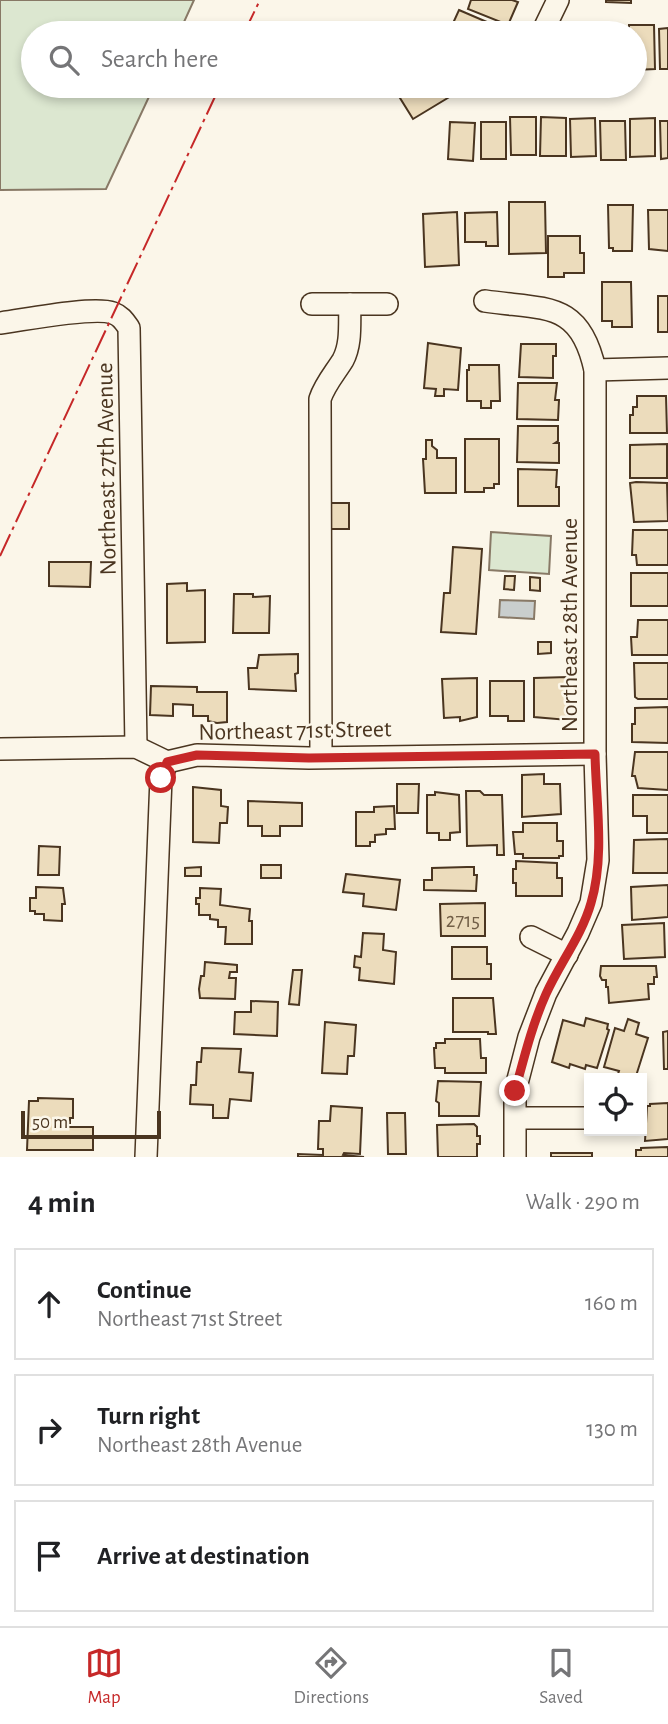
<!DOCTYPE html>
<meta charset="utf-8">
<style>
:root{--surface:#fff;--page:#f2f2f2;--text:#202124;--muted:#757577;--line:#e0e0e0;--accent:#c62828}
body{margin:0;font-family:"Alegreya Sans",sans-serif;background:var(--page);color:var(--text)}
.controls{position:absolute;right:21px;bottom:21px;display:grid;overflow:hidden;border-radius:0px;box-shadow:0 4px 10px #0003}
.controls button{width:63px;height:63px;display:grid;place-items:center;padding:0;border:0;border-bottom:2px solid var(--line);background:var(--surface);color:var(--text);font:35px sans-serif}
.scale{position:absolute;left:21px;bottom:18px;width:140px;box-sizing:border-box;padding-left:7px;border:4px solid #4a3520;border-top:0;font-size:19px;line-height:24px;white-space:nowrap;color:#4a3520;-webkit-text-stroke:5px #fbf6e9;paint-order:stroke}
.stop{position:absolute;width:21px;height:21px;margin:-16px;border:5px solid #c62828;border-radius:50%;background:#fff}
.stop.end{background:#c62828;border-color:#fff;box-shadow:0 2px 7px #0008}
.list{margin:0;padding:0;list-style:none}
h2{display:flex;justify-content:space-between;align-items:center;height:91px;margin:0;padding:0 28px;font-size:30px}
h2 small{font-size:23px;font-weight:400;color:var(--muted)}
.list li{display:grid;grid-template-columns:46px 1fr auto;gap:21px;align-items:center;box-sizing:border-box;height:112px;margin:0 14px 14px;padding:0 14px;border:2px solid var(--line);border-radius:0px}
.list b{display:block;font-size:26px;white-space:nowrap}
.list p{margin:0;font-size:23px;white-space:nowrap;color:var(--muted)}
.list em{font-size:23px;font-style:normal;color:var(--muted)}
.icon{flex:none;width:38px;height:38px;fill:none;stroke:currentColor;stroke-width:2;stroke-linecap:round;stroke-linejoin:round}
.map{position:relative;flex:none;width:668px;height:1157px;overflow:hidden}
.search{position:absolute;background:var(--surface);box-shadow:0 4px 10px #0003;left:21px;right:21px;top:21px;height:77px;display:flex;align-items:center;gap:18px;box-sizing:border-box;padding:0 24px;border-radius:38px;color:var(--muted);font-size:26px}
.sheet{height:469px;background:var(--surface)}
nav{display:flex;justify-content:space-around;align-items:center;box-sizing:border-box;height:98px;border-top:2px solid var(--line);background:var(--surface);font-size:19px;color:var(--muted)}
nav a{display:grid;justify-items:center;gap:4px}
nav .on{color:var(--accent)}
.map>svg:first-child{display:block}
</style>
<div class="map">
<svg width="668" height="1157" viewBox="0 0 668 1157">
<rect width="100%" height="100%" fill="#fbf6e9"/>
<g fill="#dce7d0" stroke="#887966" stroke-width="2">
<path d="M 0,0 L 194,0 L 179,33 L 33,33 L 33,86 L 154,86 L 106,189 L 0,190 Z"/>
<path d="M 491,532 L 551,536 L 549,574 L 489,570 Z"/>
</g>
<path fill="#c9cecd" stroke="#887966" stroke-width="2" d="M 500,600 L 535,601 L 534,619 L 499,617 Z"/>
<g fill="#ecdcbc" stroke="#4a3520" stroke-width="2">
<path d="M 471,0 L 512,0 L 518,2 L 508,25 L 468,9 Z"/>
<path d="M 606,0 L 631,0 L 631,3 L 606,2 Z"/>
<path d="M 459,10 L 494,25 L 490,33 L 449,32 Z"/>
<path d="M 629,25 L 654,25 L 655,69 L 635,70 L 635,33 L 629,33 Z"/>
<path d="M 668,28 L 668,69 L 660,69 L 659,29 Z"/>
<rect x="599" y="30" width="25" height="3"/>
<path d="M 420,86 L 444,86 L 451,96 L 413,119 L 400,98 Z"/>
<path d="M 510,117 L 536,117 L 536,155 L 511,155 Z"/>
<path d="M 541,117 L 566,118 L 566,156 L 540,156 Z"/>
<path d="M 595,118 L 596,156 L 571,157 L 570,119 Z"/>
<path d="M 655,118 L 655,156 L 630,157 L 630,119 Z"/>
<path d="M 600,121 L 625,121 L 626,160 L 601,160 Z"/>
<path d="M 660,121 L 668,121 L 668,158 L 661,159 Z"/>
<path d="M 450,122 L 475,123 L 473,161 L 448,159 Z"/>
<rect x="481" y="122" width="25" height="37"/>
<path d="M 509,202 L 545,202 L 546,253 L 509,254 Z"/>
<path d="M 608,205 L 633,205 L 632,251 L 613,251 L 613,248 L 609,248 Z"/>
<path d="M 648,210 L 668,210 L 668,251 L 649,249 Z"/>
<path d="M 457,212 L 459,265 L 425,267 L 423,214 Z"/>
<path d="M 497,212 L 498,246 L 486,246 L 486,242 L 465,242 L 465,213 Z"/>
<path d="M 548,236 L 580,236 L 580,253 L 584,253 L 584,273 L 564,273 L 564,277 L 548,277 Z"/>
<path d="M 602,282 L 631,282 L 632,327 L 612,327 L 612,321 L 602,321 Z"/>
<rect x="658" y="296" width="10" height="36"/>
<path d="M 428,343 L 461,348 L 458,390 L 444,389 L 444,396 L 435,396 L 436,389 L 424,388 Z"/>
<path d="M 521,344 L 556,344 L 556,356 L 553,356 L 553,378 L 519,377 Z"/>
<path d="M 469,365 L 499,365 L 500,401 L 491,401 L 491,408 L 481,408 L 481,401 L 467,401 L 467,370 L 469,370 Z"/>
<path d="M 518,383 L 557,383 L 555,400 L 559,400 L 558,420 L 517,419 Z"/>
<path d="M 637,396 L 666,396 L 667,433 L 630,433 L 630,415 L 633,415 L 633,407 L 637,407 Z"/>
<path d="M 518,426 L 558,426 L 558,441 L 555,443 L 559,443 L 559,463 L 517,462 Z"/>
<path d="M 465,439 L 499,439 L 499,484 L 494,484 L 494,488 L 484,488 L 484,492 L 465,492 Z"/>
<path d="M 426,440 L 432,440 L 432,446 L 437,450 L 437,458 L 456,458 L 456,493 L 425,493 L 423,459 L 426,459 Z"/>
<path d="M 667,444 L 667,478 L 630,478 L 630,445 Z"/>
<path d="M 518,469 L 557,470 L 556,487 L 559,487 L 559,506 L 518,506 Z"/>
<path d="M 636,482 L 667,483 L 668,521 L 634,522 L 630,483 Z"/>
<rect x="323" y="503" width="26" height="26"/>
<path d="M 633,530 L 668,530 L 668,565 L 637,565 L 636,555 L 632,555 Z"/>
<path d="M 453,547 L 482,549 L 476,634 L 441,632 L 444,593 L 450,593 Z"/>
<path d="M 49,562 L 91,562 L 90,587 L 49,586 Z"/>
<rect x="631" y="573" width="37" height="33"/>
<path d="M 505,576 L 515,576 L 514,590 L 504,589 Z"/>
<path d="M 530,577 L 540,578 L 540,591 L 530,590 Z"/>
<path d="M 187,583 L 187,591 L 205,590 L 205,642 L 167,643 L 167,584 Z"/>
<path d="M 234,594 L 253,594 L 253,597 L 270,596 L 269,633 L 233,633 Z"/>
<path d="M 638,620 L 668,620 L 668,655 L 632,655 L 631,637 L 637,637 Z"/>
<path d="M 538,642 L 551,642 L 551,653 L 538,654 Z"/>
<path d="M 298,654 L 298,673 L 295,674 L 296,691 L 249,689 L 248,668 L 257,668 L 259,655 Z"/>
<path d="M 634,663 L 668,663 L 668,699 L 638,699 L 635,697 Z"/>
<path d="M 568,677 L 568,720 L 534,717 L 534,678 Z"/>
<path d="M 477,678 L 477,717 L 460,721 L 460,717 L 444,718 L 442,679 Z"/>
<path d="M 490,681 L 524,681 L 524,721 L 508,721 L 508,716 L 490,716 Z"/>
<path d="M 151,686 L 197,687 L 197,692 L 227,692 L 227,722 L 217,723 L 208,721 L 208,716 L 193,716 L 193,705 L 173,704 L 173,716 L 150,715 Z"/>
<path d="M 668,707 L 668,743 L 632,742 L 632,724 L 635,724 L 635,708 Z"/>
<path d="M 635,752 L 668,752 L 668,790 L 638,788 L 635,776 L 632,776 Z"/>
<path d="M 544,774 L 544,784 L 560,784 L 561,814 L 522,817 L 522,775 Z"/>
<path d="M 397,784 L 419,784 L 418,813 L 397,813 Z"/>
<path d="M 193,787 L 221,790 L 221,806 L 228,807 L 227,823 L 220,823 L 219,843 L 193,842 Z"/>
<path d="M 466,791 L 480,791 L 484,795 L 502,795 L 504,855 L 497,855 L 497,845 L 467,846 Z"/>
<path d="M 435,792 L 459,795 L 460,832 L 450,833 L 450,840 L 439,840 L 439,833 L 427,833 L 427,795 L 435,795 Z"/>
<path d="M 633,795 L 668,795 L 668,833 L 647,833 L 647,816 L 633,816 Z"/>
<path d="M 248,801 L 302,803 L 302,826 L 280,826 L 280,836 L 262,836 L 262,826 L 248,826 Z"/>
<path d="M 394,806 L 395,829 L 386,829 L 386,834 L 375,835 L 375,842 L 370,842 L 370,846 L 356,846 L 356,812 L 374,812 L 374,807 Z"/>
<path d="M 523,823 L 557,823 L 557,841 L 563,841 L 563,856 L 559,856 L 559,858 L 523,858 L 523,854 L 515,854 L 513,832 L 523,832 Z"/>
<path d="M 668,839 L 668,873 L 633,873 L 634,840 Z"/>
<path d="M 39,846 L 60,847 L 59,875 L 38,875 Z"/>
<path d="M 516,861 L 557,863 L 557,878 L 562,878 L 562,896 L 516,896 L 516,883 L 513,883 L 513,869 L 516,869 Z"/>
<rect x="261" y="865" width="20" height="13"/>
<path d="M 201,867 L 201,876 L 185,876 L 185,868 Z"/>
<path d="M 467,867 L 474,867 L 474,875 L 477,875 L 476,891 L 424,890 L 424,880 L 432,880 L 432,868 Z"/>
<path d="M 346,874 L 400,880 L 396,910 L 363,906 L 364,894 L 343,892 Z"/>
<path d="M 668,885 L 668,917 L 632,920 L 631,887 Z"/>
<path d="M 36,887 L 63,888 L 65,904 L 62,904 L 62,921 L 44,920 L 44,914 L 35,914 L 35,911 L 30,911 L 30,898 L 36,898 Z"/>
<path d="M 200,888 L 221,889 L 220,905 L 250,909 L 249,921 L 252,921 L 252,944 L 225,944 L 226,927 L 218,927 L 218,920 L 210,919 L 210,915 L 199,915 L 199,904 L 196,904 L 196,898 L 200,898 Z"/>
<path d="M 485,903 L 485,936 L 441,936 L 440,904 Z"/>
<path d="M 664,923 L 665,957 L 624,959 L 622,925 Z"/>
<path d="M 363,933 L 384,934 L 383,950 L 396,952 L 394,984 L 359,980 L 360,968 L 354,967 L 355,956 L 361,957 Z"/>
<path d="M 452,947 L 487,947 L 487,964 L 491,964 L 491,979 L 452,979 Z"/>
<path d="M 205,962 L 237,965 L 237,972 L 230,972 L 229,978 L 236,978 L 235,999 L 200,998 L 199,989 L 201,976 L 204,976 Z"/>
<path d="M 601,966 L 656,966 L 657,977 L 654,977 L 654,984 L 648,984 L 649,999 L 609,1003 L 608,987 L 606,987 L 606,980 L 602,980 L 600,976 Z"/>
<path d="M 293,970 L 302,970 L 299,1005 L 289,1004 Z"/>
<path d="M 453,998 L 493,998 L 496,1034 L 488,1034 L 488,1032 L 453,1032 Z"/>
<path d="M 251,1001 L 278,1002 L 277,1036 L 234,1034 L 235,1012 L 251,1012 Z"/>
<path d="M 586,1018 L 608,1024 L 607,1029 L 609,1030 L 597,1068 L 586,1065 L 585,1069 L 570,1064 L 569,1068 L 552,1062 L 563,1020 L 584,1026 Z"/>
<path d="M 628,1019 L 639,1023 L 636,1034 L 648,1038 L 636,1076 L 618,1074 L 619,1071 L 604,1067 L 615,1028 L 624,1031 Z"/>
<path d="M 325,1022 L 356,1025 L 354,1056 L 348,1056 L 347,1074 L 322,1073 Z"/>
<path d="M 668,1031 L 668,1069 L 664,1069 L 663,1032 Z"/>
<path d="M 445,1039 L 480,1039 L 481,1058 L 486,1058 L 486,1073 L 445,1073 L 445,1068 L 435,1068 L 434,1048 L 436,1048 L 436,1043 L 445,1043 Z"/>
<path d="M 202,1048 L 241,1049 L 239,1072 L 253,1073 L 251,1101 L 230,1099 L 228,1118 L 213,1118 L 213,1105 L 190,1104 L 191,1085 L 196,1085 L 197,1062 L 201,1062 Z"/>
<path d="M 438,1081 L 481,1082 L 479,1116 L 439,1116 L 439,1103 L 436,1101 Z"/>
<path d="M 38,1098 L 73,1099 L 73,1118 L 70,1118 L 70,1123 L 67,1123 L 67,1127 L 93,1127 L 93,1150 L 27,1150 L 29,1101 L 38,1101 Z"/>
<path d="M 668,1103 L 668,1139 L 645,1141 L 647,1106 L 650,1106 L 650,1104 Z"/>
<path d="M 331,1106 L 362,1108 L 360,1154 L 344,1153 L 343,1155 L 364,1157 L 298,1157 L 298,1154 L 323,1155 L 323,1149 L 318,1149 L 319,1121 L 330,1121 Z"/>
<path d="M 387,1113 L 405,1113 L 406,1154 L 388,1154 Z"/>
<path d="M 474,1124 L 477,1127 L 477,1136 L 480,1136 L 480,1144 L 477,1144 L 477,1157 L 438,1157 L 437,1125 Z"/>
<path d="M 668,1147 L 668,1157 L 636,1157 L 636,1150 L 641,1150 L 641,1148 Z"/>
<rect x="551" y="1153" width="41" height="4"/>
</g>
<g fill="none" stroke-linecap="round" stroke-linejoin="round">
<defs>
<g id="minor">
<path d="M 542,33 L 558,0"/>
<path d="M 485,301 C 545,310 580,300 595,370 L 595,754 L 598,860 L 591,903 L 578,933 L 546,993 L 529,1037 L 515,1091 L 515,1157"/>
<path d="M 312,304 L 350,304"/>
<path d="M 0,323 C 24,320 93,306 113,313 C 121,316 124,321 129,328 L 136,747"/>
<path d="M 595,370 L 668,368"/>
<path d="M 0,749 L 136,747 L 167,762 L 197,755 L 309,758 L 595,754"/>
<path d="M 321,757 L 320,399 C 325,384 335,373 343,360 C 352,343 349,322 350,304 L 387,304"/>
<path d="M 531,937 L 567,955"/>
<path d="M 516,1118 L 589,1118"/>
<path d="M 146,1157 L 161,778 L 167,762"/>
</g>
</defs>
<use href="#minor" stroke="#4a3520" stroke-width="24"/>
<use href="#minor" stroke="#fbf6e9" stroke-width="21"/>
<g stroke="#c62828" stroke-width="2" stroke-dasharray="24 5 3.5 5" stroke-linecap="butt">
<path d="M 244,33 L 260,0"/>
<path d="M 0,556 L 220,86"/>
</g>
</g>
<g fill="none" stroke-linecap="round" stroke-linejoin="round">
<path stroke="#c62828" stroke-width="9" d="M 161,778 L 167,762 L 197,755 L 309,758 L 595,754 C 596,802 605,856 591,903 C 582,935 560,963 546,994 C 532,1025 524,1058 515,1091"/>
</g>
<g text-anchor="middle" stroke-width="5" stroke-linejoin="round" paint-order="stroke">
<g font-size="21" fill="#725f47">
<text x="463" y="927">2715</text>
</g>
<g font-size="24" fill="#4a3520" stroke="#fbf6e9">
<text transform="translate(106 469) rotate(-91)" y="8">Northeast 27th Avenue</text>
<text transform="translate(569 625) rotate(-90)" y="8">Northeast 28th Avenue</text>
<text transform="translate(295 730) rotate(-1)" y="8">Northeast 71st Street</text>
</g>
</g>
</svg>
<div class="controls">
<button><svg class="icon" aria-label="locate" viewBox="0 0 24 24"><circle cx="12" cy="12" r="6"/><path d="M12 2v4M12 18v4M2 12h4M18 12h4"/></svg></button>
</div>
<div class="scale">50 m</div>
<div class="stop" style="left:161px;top:778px"></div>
<div class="stop end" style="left:515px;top:1091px"></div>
<div class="search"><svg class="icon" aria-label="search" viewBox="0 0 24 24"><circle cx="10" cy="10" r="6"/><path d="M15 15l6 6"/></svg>Search here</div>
</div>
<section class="sheet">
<h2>4 min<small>Walk · 290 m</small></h2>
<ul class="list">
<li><svg class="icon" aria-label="ahead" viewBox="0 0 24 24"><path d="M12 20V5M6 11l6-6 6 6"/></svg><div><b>Continue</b><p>Northeast 71st Street</p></div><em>160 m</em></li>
<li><svg class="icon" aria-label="right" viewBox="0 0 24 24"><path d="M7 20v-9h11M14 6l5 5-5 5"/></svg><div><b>Turn right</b><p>Northeast 28th Avenue</p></div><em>130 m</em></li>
<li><svg class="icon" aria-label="arrive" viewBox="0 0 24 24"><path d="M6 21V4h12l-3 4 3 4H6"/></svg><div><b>Arrive at destination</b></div></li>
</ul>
</section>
<nav>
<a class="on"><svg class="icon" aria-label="map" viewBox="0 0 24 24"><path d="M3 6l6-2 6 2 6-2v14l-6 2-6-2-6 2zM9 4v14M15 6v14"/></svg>Map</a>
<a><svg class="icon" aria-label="directions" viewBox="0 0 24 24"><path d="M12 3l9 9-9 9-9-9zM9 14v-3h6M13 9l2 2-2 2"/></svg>Directions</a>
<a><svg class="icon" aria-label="saved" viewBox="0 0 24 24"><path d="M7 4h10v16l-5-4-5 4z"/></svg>Saved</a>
</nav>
